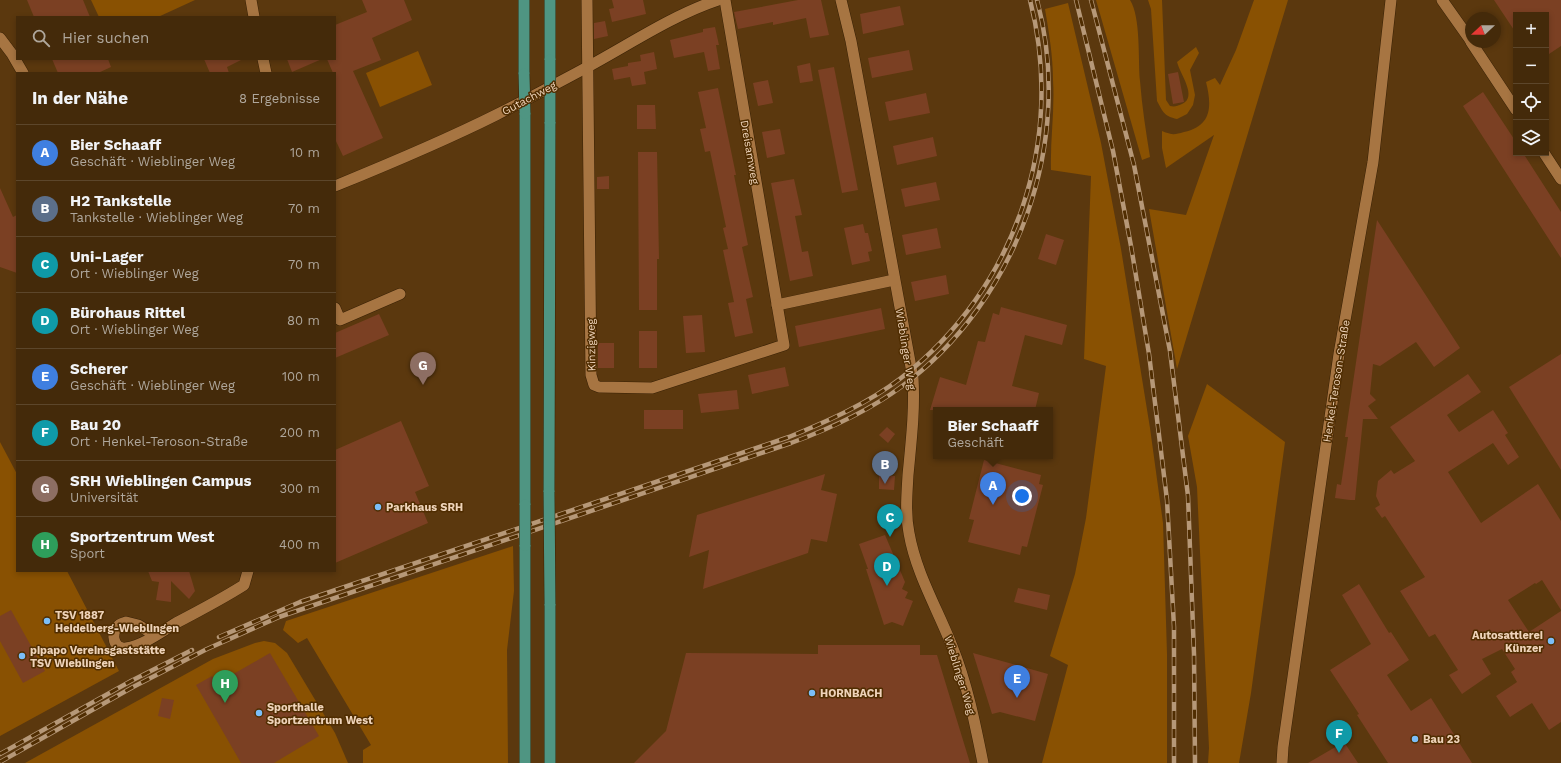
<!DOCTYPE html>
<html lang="de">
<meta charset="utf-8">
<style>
:root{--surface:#442a0a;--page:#4b3213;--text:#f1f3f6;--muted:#afa79c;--line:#5c462b;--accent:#7bbef8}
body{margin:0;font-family:"Work Sans",sans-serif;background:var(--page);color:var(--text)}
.controls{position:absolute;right:12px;top:12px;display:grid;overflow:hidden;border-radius:0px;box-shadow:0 2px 6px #0003}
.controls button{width:36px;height:36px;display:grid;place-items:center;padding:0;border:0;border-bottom:1px solid var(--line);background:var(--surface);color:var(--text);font:20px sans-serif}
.compass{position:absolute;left:1465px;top:12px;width:36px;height:36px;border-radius:50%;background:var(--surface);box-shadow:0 2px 6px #0003;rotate:248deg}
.you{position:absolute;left:1022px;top:496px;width:14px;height:14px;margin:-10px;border:3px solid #fff;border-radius:50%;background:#1a73e8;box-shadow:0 0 0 6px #1a73e833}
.badge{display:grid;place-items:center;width:26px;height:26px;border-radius:50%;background:var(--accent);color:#fff;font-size:13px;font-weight:700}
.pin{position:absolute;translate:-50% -33px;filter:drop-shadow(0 1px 2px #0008)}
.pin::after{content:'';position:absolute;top:21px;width:14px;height:12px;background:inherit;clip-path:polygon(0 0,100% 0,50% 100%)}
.popup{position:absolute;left:933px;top:407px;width:120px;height:52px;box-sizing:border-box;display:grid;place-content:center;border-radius:0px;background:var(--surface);filter:drop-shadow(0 1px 3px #0005);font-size:13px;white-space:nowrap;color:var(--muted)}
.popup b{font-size:15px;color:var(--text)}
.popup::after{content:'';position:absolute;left:50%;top:100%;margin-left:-8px;border:8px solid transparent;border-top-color:var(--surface)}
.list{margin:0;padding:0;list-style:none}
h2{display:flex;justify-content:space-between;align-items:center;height:52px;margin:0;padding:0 16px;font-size:17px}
h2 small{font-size:13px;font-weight:400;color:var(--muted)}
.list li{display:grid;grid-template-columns:26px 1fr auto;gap:12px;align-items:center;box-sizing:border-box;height:56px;padding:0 16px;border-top:1px solid var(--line)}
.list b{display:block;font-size:15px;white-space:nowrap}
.list p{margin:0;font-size:13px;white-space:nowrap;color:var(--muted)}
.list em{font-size:13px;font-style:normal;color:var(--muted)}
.icon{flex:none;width:22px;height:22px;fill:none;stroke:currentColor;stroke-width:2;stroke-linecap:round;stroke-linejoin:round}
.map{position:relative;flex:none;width:1561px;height:763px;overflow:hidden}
.search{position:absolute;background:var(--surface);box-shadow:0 2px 6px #0003;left:16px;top:16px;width:320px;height:44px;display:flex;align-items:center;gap:10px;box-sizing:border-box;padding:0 14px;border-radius:0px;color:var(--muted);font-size:15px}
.panel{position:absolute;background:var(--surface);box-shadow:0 2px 6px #0003;left:16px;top:72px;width:320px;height:500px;border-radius:0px}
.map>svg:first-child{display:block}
</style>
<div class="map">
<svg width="1561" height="763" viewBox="0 0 1561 763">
<rect width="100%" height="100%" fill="#5b380e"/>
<g fill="#895102">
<path d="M 91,0 L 195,0 L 158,17 L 99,17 Z"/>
<path d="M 1096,0 L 1130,0 C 1141,17 1138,60 1140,81 C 1142,107 1146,132 1150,157 L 1142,160 Z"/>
<path d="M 1148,0 L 1162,0 L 1166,100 L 1170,106 C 1175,107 1177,106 1182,104 C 1198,97 1180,74 1177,62 L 1196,47 L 1199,53 L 1190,70 L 1195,95 L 1193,105 L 1187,114 L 1177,119 C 1164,116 1163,112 1157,101 L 1151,9 Z"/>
<path d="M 1254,0 L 1288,0 L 1177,369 L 1149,209 L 1186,215 L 1214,135 L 1166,168 L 1162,148 L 1162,131 C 1172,135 1174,135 1184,132 C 1212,126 1212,106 1206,82 L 1215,78 L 1220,85 L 1236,50 Z"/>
<path d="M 1068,3 L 1101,143 L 1121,249 L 1150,428 L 1163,523 L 1167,654 L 1167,763 L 1042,763 L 1068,665 L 1050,656 L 1075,574 L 1086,518 L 1106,366 L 1084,359 L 1091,176 L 1051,170 C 1050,140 1055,110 1053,80 C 1053,56 1049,33 1045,9 Z"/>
<path d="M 418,51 L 432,85 L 380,107 L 366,73 Z"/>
<path d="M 1207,384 L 1285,442 L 1251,693 L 1239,763 L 1208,763 L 1209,748 L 1197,487 L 1188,436 Z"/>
<path d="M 0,442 L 17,474 L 17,571 L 67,571 L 119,671 L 0,736 Z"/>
<path d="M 513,546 L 514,591 L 507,650 L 508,763 L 363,763 L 363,750 L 371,745 L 307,638 L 298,643 L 283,630 L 286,621 Z"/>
<path d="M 264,641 L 275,643 L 287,653 L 335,733 L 348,763 L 25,763 L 213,659 L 255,643 Z"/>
</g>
<g fill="#7b4023">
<path d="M 27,0 L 83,0 L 90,17 L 34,17 Z"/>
<path d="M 362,0 L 404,0 L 412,20 L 372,38 L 381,60 L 353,71 L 383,138 L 343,156 L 335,139 L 335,73 L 333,73 L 327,59 L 335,59 L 335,25 L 367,12 Z"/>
<path d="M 612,0 L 643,0 L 646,14 L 612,22 L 609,9 L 614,8 Z"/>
<path d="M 798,0 L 821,0 L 829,35 L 810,38 L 806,18 L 773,25 L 773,22 L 738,29 L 734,12 Z"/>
<path d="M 1494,0 L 1561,0 L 1561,46 L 1546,56 L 1546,15 L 1516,15 L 1516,33 Z"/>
<path d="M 900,6 L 904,25 L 863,34 L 860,14 Z"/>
<path d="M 605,21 L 608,36 L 594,39 L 594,23 Z"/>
<path d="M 715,27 L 719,45 L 716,45 L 720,69 L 708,71 L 704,52 L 674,58 L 670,40 L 703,32 L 703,29 Z"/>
<path d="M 909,50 L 913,70 L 872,78 L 868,58 Z"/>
<path d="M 654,52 L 657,69 L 644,72 L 646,84 L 632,86 L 630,77 L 614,80 L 612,69 L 628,66 L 628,63 L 641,61 L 640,55 Z"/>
<path d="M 52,59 L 108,59 L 111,67 L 98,73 L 58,73 Z"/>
<path d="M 204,59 L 243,59 L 227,67 L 229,73 L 210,73 Z"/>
<path d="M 287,59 L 322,59 L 292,72 Z"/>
<path d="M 810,63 L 813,81 L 800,83 L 797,66 Z"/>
<path d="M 834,67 L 858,190 L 842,193 L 818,70 Z"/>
<path d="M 1178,72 L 1184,102 L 1173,104 L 1168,74 Z"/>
<path d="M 768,80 L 773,103 L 758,106 L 753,83 Z"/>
<path d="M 718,88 L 736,175 L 734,175 L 748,245 L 742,247 L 753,297 L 746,299 L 753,333 L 735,337 L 728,303 L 734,302 L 723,250 L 728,249 L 723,228 L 726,227 L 710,151 L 705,152 L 700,129 L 706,128 L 698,92 Z"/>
<path d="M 1483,92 L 1516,142 L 1516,153 L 1523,153 L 1561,212 L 1561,258 L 1463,106 Z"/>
<path d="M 926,93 L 930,113 L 889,121 L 885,102 Z"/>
<path d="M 637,105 L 655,105 L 656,129 L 637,129 Z"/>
<path d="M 780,129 L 785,154 L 767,158 L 762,132 Z"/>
<path d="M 933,137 L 937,156 L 897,165 L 893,146 Z"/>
<path d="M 638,152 L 657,152 L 659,259 L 657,259 L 657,310 L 639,310 Z"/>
<path d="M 609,176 L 609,189 L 597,189 L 597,177 Z"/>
<path d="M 794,179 L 802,215 L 795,216 L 802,252 L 808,251 L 813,276 L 790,281 L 771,183 Z"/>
<path d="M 936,182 L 940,200 L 905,207 L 901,189 Z"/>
<path d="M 0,188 L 13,217 L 17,215 L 17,273 L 0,267 Z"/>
<path d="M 1377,220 L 1460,348 L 1434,367 L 1416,342 L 1380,366 L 1373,364 L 1370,394 L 1376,400 L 1368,406 L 1378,419 L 1363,419 L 1355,500 L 1350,500 L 1335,498 L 1337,484 L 1341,485 L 1348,437 L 1345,437 Z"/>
<path d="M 863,224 L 865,233 L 868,233 L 872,251 L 868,252 L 870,261 L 852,265 L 844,228 Z"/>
<path d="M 937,228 L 941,248 L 906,255 L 902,235 Z"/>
<path d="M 1046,234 L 1064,240 L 1056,265 L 1038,259 Z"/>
<path d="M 946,275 L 949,294 L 915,301 L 911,282 Z"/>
<path d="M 1001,307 L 1067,325 L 1062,345 L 1025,335 L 1012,386 L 1039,393 L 1035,410 L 930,410 L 940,377 L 966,385 L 978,341 L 985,342 L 993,313 L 999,315 Z"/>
<path d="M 881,308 L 885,329 L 799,347 L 795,326 Z"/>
<path d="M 379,314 L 389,335 L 335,358 L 335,333 Z"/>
<path d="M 702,315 L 705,352 L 686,353 L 683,316 Z"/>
<rect x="639" y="331" width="18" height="37"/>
<rect x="598" y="343" width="16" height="25"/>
<path d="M 1561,354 L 1561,470 L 1509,387 Z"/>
<path d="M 785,367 L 789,386 L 752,394 L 748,375 Z"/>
<path d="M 1468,374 L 1481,392 L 1447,415 L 1459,432 L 1493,410 L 1508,433 L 1505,435 L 1519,457 L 1508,465 L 1493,443 L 1448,472 L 1481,523 L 1538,484 L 1561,521 L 1561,610 L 1542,580 L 1536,584 L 1535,583 L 1508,600 L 1529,632 L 1561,611 L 1561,722 L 1549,730 L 1532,703 L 1510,717 L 1496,696 L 1517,682 L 1511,672 L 1515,669 L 1502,649 L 1482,659 L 1491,674 L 1462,694 L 1449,675 L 1458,670 L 1435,634 L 1429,637 L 1400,591 L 1425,577 L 1385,516 L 1382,518 L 1375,508 L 1380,505 L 1376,496 L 1378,481 L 1391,470 L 1394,474 L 1415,461 L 1390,427 Z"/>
<path d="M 737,390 L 739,409 L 701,413 L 698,394 Z"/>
<rect x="644" y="410" width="39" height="19"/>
<path d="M 401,421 L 429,486 L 415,492 L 428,523 L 335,563 L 335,450 Z"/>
<path d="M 887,427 L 895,434 L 888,443 L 879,435 Z"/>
<path d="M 984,460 L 1041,475 L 1039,484 L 1043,485 L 1027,547 L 1022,546 L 1020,555 L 968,542 L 974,520 L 969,519 Z"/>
<path d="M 825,474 L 821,490 L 837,494 L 827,542 L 811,539 L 808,553 L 703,589 L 709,550 L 689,557 L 697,515 Z"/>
<path d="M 879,475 L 895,476 L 894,490 L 879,489 Z"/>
<path d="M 885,535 L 905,582 L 902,589 L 908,592 L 905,598 L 913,601 L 903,626 L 892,622 L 884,625 L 866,569 L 868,569 L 859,544 Z"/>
<path d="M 148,571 L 189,571 L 195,591 L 189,599 L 171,581 L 171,602 L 156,600 L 159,582 L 152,581 Z"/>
<path d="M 1359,584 L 1389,633 L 1391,632 L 1409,660 L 1387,675 L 1411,711 L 1431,698 L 1472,763 L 1388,763 L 1357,715 L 1359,714 L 1330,670 L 1371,644 L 1342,595 Z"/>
<path d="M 1018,588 L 1050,595 L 1047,610 L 1014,602 Z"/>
<path d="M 11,610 L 45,671 L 23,683 L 0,641 L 0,616 Z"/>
<path d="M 818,645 L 920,645 L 920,655 L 937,655 L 970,763 L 634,763 L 666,731 L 686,653 L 818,654 Z"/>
<path d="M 270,653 L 319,736 L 274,763 L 241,763 L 196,685 L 212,676 L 216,684 Z"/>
<path d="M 973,653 L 1048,674 L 1035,721 L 1000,712 L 992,714 Z"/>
<path d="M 162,698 L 174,700 L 170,719 L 158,716 Z"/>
<path d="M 1344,742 L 1358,763 L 1308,763 Z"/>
</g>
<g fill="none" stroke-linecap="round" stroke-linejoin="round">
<defs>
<g id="minor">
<path d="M 251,0 L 254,17"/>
<path d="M 587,0 L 591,375 L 594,385 L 599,387 L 652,388 L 784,345 L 725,0"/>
<path d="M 841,0 L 851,41 L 913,378 C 915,410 911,443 908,475 C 907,494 905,513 909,533 C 916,573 937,608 952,646 C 967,683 975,723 983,763"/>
<path d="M 1442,0 L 1471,41"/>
<path d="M 0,38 L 12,54 L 23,73"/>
<path d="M 1471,42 L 1516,110"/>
<path d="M 263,59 L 266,73"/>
<path d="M 1544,153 L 1561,179"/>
<path d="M 335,186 C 389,164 444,141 496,115 C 524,101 552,86 580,71 C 624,48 670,16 718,0"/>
<path d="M 777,305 L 894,280"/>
<path d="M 335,308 L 340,320 L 400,294"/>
<path d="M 161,632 L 148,631 L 138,625 L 126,622 C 123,623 119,624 118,626 C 110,634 114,650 126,648 C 144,645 161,632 176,623 C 199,611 222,599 244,585 L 248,571"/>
</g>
<path id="tertiary" d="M 1282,763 L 1283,747 L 1339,354 L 1373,162 L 1391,0"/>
<g id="trunk">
<path d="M 550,60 L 550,0"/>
<path d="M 524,74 L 524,0"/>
<path d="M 525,113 L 525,505"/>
<path d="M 549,492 L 550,122"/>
<path d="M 525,763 L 525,545"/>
<path d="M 550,763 L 550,604"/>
</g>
</defs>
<use href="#minor" stroke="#392105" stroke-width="12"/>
<use href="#tertiary" stroke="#392105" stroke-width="12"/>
<use href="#trunk" stroke="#392105" stroke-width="12"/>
<use href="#minor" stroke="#a77542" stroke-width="11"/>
<use href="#tertiary" stroke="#a77542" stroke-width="11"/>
<use href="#trunk" stroke="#4f9582" stroke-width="11"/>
<defs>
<g id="rail">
<path d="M 1076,0 L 1113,151 L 1131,246 L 1149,354 L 1167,500 L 1174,627 L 1174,763"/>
<path d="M 1091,0 L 1134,165 L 1170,351 L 1188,496 L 1194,654 L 1195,763"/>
<path d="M 219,637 L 300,602 L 789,437 C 828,421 867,404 901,378 C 1016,289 1066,140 1030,0"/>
<path d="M 0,754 L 131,681 L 192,650"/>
<path d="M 0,762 L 133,687 L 207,649 L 279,617 L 791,443 C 829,429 867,412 901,387 C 1018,301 1075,141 1037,0"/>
</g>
</defs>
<use href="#rail" stroke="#b69878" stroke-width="4.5"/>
<use href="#rail" stroke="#502d01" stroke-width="3" stroke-dasharray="9" stroke-linecap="butt"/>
<defs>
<g id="trunk-bridge">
<path d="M 550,60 L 550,122"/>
<path d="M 524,74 L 525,113"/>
<path d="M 549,492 L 550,604"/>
<path d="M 525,545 L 525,505"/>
</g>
</defs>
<use href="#trunk-bridge" stroke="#392105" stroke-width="12" stroke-linecap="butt"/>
<use href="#trunk-bridge" stroke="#4f9582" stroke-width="11"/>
</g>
<g fill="#7bbef8" stroke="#502d01" stroke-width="1.5">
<circle cx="378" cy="507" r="4"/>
<circle cx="47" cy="621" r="4"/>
<circle cx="1551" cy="641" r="4"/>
<circle cx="22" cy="656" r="4"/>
<circle cx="812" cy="693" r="4"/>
<circle cx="259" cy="713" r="4"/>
<circle cx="1415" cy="739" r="4"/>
</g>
<g text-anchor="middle" stroke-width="3" stroke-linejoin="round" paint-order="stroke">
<g font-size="11" fill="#eed3b9" stroke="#502d01">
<text transform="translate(529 98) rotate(-28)" y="4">Gutachweg</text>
<text transform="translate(750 152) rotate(80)" y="4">Dreisamweg</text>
<text transform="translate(591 345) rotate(-91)" y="4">Kinzigweg</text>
<text transform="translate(906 349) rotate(81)" y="4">Wieblinger Weg</text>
<text transform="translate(1336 381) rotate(-81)" y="4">Henkel-Teroson-Straße</text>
<text transform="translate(960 675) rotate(73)" y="4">Wieblinger Weg</text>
</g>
<g font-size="11" font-weight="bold" fill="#eed3b9" stroke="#502d01" text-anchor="start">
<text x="386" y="511">Parkhaus SRH</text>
<text x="55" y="619">TSV 1887<tspan x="55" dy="13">Heidelberg-Wieblingen</tspan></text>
<text x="1543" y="639" text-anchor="end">Autosattlerei<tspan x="1543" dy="13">Künzer</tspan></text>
<text x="30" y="654">pipapo Vereinsgaststätte<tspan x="30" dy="13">TSV Wieblingen</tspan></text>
<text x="820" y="697">HORNBACH</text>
<text x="267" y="711">Sporthalle<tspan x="267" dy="13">Sportzentrum West</tspan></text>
<text x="1423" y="743">Bau 23</text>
</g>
</g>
</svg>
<div class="controls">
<button>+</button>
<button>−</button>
<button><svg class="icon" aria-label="locate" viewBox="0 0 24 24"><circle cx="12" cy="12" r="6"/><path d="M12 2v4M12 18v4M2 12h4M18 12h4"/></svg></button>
<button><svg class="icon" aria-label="layers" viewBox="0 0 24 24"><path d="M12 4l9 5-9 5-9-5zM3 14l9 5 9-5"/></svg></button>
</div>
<svg class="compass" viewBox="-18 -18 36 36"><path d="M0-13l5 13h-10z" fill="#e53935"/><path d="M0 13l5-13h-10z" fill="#afa79c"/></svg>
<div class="you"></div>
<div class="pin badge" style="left:993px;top:505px;background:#3f7fe0">A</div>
<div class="popup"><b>Bier Schaaff</b>Geschäft</div>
<div class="pin badge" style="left:885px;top:484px;background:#5c6f8a">B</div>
<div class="pin badge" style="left:890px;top:537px;background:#0f9aa8">C</div>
<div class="pin badge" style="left:887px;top:586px;background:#0f9aa8">D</div>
<div class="pin badge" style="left:1017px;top:698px;background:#3f7fe0">E</div>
<div class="pin badge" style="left:1339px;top:753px;background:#0f9aa8">F</div>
<div class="pin badge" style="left:423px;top:385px;background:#8d6e63">G</div>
<div class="pin badge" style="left:225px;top:703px;background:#2e9e5b">H</div>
<div class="search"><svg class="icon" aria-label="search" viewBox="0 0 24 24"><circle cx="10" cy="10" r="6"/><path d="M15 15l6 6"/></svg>Hier suchen</div>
<section class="panel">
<h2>In der Nähe<small>8 Ergebnisse</small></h2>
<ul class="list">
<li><span class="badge" style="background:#3f7fe0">A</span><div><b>Bier Schaaff</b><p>Geschäft · Wieblinger Weg</p></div><em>10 m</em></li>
<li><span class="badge" style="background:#5c6f8a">B</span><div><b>H2 Tankstelle</b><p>Tankstelle · Wieblinger Weg</p></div><em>70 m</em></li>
<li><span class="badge" style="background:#0f9aa8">C</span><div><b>Uni-Lager</b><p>Ort · Wieblinger Weg</p></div><em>70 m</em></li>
<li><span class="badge" style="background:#0f9aa8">D</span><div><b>Bürohaus Rittel</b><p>Ort · Wieblinger Weg</p></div><em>80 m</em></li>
<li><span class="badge" style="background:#3f7fe0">E</span><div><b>Scherer</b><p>Geschäft · Wieblinger Weg</p></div><em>100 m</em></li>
<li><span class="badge" style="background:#0f9aa8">F</span><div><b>Bau 20</b><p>Ort · Henkel-Teroson-Straße</p></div><em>200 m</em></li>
<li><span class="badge" style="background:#8d6e63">G</span><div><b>SRH Wieblingen Campus</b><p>Universität</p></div><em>300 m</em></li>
<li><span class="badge" style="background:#2e9e5b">H</span><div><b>Sportzentrum West</b><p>Sport</p></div><em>400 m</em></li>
</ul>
</section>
</div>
